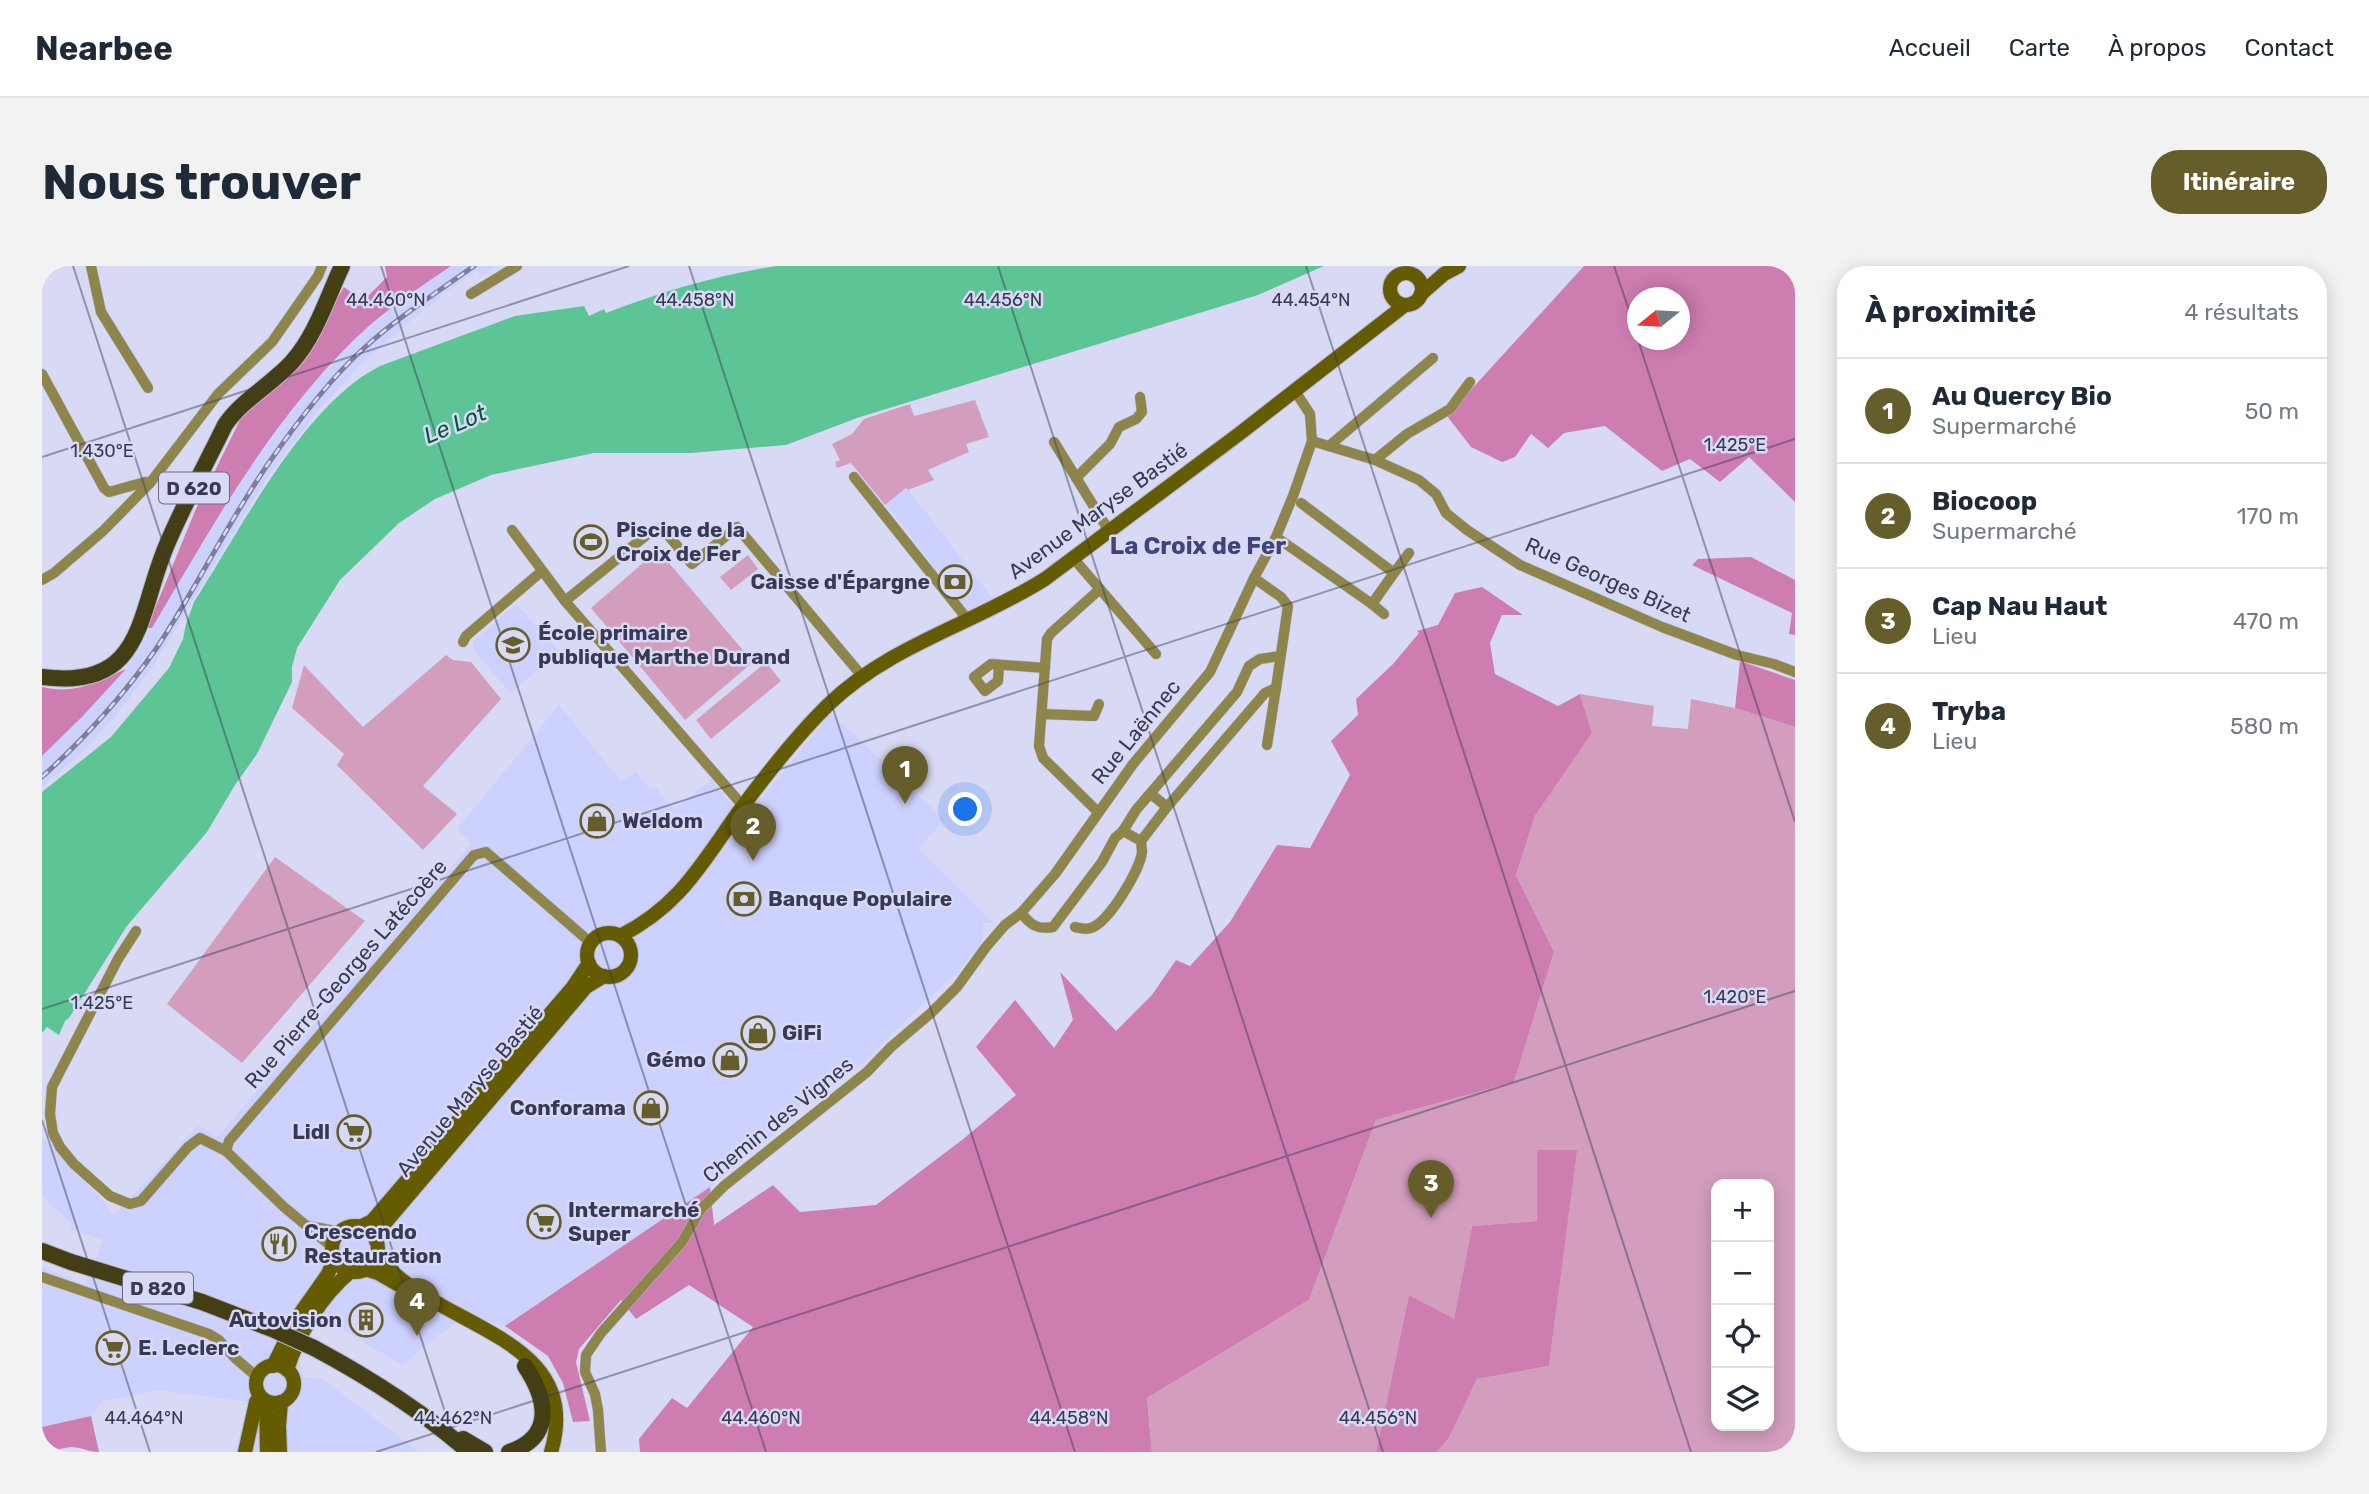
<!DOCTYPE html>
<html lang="fr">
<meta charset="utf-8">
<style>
:root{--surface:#fff;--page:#f2f2f3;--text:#1f2937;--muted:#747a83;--line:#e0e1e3;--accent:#655e2b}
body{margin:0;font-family:Rubik,sans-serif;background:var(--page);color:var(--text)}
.controls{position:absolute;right:21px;bottom:21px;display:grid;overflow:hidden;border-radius:14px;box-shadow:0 4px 18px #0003}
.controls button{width:63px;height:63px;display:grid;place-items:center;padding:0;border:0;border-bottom:2px solid var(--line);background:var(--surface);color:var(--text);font:35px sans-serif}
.compass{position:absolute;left:1585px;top:21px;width:63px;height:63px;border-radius:50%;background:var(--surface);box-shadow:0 4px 18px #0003;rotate:252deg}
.you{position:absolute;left:924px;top:544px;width:24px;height:24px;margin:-18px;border:5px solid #fff;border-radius:50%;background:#1a73e8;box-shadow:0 0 0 10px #1a73e833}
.badge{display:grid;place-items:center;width:46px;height:46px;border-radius:50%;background:var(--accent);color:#fff;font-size:23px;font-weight:700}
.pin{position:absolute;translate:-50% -58px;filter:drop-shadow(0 2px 4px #0008)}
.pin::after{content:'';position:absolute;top:37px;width:24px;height:21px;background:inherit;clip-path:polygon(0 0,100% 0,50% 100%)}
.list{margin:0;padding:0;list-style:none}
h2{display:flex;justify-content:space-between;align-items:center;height:91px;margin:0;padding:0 28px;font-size:30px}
h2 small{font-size:23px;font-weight:400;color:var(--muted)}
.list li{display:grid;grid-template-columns:46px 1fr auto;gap:21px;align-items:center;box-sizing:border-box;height:105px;padding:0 28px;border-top:2px solid var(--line)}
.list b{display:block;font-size:26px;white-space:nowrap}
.list p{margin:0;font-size:23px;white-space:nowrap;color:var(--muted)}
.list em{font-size:23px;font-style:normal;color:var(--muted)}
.icon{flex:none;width:38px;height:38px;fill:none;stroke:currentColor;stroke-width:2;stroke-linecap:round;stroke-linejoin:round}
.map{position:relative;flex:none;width:1753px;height:1186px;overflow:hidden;border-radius:28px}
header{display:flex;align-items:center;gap:42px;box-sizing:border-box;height:98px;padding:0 35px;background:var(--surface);border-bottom:2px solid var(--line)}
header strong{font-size:33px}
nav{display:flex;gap:38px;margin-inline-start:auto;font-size:24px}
.intro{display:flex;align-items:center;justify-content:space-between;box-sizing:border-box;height:168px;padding:0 42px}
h1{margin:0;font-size:49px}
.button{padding:18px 32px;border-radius:28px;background:var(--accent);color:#fff;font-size:24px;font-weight:700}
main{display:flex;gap:42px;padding:0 42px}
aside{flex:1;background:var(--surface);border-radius:28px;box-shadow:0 4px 18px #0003}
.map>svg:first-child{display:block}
</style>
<header>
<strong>Nearbee</strong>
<nav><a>Accueil</a><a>Carte</a><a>À propos</a><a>Contact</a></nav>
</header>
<div class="intro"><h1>Nous trouver</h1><a class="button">Itinéraire</a></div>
<main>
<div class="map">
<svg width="1753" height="1186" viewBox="0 0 1753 1186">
<rect width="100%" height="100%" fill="#d8daf5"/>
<g fill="#cdd1fd">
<path d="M 409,0 L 454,0 L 439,11 L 434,4 L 375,49 L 317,100 L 274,147 L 223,215 L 110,402 L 73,451 L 39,487 L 0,521 L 0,490 L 43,449 L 84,403 L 216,187 L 259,131 L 316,70 L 361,33 Z"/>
<path d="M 865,222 L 951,333 L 926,346 L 844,238 Z"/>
<path d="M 474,338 L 518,386 L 468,427 L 431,383 L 431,375 Z"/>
<path d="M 517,439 L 579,515 L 594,506 L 608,523 L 613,520 L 632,543 L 670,513 L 688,536 L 709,544 L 789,447 L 903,554 L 876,582 L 952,657 L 941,657 L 940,675 L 920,701 L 818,799 L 765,834 L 728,872 L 668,921 L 463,1060 L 423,1049 L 360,1099 L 281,1052 L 269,1067 L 257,1093 L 262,1111 L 282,1114 L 377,1186 L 194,1186 L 206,1136 L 118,1124 L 61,1135 L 49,1150 L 0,1161 L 0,1001 L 43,1019 L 61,974 L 27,963 L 29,957 L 0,930 L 0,871 L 61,934 L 71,950 L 157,859 L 175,871 L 429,578 L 415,563 Z"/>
</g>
<g fill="#d39ebe" fill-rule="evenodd">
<path d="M 933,134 L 947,171 L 924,178 L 927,186 L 886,204 L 892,214 L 866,224 L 864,222 L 843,239 L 809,197 L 795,202 L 793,196 L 798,194 L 790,178 L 810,168 L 822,153 L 868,138 L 872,150 Z"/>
<path d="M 616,284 L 711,396 L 643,454 L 549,342 Z"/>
<path d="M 706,289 L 716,303 L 689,324 L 678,311 Z"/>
<path d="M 404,389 L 411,394 L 429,396 L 459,433 L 381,520 L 415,548 L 381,584 L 295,499 L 302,488 L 250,442 L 262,399 L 321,461 Z"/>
<path d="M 724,396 L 739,415 L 669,473 L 654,454 Z"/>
<path d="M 1538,428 L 1612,440 L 1610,460 L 1646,463 L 1649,433 L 1693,442 L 1753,461 L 1753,1186 L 1395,1186 L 1407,1172 L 1435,1113 L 1507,1100 L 1534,884 L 1495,884 L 1495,955 L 1430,960 L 1412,1054 L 1367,1029 L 1334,1186 L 1110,1186 L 1105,1132 L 1267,1034 L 1334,854 L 1472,816 L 1512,686 L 1474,609 L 1493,550 L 1550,467 ZM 1674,918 L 1727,918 L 1727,1160 L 1674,1160 Z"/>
<path d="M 233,591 L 323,655 L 200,797 L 125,738 Z"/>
</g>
<g fill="#ce7db1" fill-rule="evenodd">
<path d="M 343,0 L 409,0 C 377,22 343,44 315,71 C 228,155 171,259 110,362 L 105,362 L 153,245 L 201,148 L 287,46 L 302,21 L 321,35 L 345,11 Z"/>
<path d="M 1542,0 L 1753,0 L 1753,236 L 1707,191 L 1678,216 L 1648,193 L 1620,205 L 1563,160 L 1522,167 L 1506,182 L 1489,168 L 1473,191 L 1460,196 L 1429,181 L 1405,150 ZM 1596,32 L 1638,32 L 1638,74 L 1596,74 Z"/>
<path d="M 1709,291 L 1753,314 L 1753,369 L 1747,368 L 1750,347 L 1650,299 L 1656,293 Z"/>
<path d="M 1440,321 L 1481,349 L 1460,349 L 1448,377 L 1453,408 L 1516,440 L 1538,428 L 1550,467 L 1493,550 L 1474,609 L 1512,686 L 1472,816 L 1334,854 L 1267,1034 L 1105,1132 L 1110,1186 L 598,1186 L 597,1173 L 630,1132 L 645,1142 L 711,1061 L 647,1019 L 594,1053 L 579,1034 L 537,1083 L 534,1096 L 548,1155 L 531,1156 L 521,1117 L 506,1090 L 463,1060 L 668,921 L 672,959 L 731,919 L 758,946 L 834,939 L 920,874 L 974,829 L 934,781 L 973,734 L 1012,782 L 1031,754 L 1018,706 L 1074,765 L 1110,729 L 1134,694 L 1148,700 L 1188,656 L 1235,579 L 1268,582 L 1308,509 L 1289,475 L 1316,449 L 1314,433 L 1351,398 L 1377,367 L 1375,365 L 1396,359 L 1413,327 Z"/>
<path d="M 1698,395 L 1753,414 L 1753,461 L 1693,442 Z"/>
<path d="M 84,403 L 41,450 L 0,490 L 0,421 C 33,429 54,416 84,403 Z"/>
<path d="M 1495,884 L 1535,884 L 1507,1100 L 1435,1113 L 1407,1172 L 1395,1186 L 1334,1186 L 1367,1029 L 1412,1053 L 1430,960 L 1495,955 Z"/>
<path d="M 49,1150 L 57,1186 C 48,1186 38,1181 29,1181 C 19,1182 10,1186 0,1186 L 0,1161 Z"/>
</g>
<path fill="#5dc595" d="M 734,0 L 1282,0 L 1216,29 L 815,152 L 744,179 L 649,187 L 552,187 L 449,209 L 393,233 L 357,257 L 298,314 L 255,382 L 250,401 L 250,416 L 215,488 L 193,519 L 165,566 L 85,660 L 27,752 L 23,755 L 17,769 L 5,761 L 0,767 L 0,526 L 69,471 L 127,402 L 141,373 L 144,358 L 152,336 C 199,263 261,139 338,100 L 473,50 L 542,40 L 547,50 L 562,43 L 564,47 C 622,25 672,10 734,0 Z"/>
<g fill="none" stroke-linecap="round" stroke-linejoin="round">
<defs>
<g id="street">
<path d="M 49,0 L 59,46 L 106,122"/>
<path d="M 429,28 L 475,0"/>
<path d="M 0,108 L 62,222 L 67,226 L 103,216 L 108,217"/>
<path d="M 1270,175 L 1333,194 L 1377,214 L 1394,228 L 1404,247 L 1425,264 L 1478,299 L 1620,361 L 1695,389 L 1732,398 L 1753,406"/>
<path d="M 1012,176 L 1067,265"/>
<path d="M 1287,180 L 1391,92"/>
<path d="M 1333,194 L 1365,168 L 1408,143 L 1428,116"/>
<path d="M 812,211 L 926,354"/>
<path d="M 1034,212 L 1068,178 L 1077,161 L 1094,153 L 1100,146 L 1098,131"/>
<path d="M 470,264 L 523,335 L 701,540"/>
<path d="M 1234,271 L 1330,338 L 1352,307 L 1259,237"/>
<path d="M 1032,293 L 1114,388"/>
<path d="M 1352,307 L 1367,287"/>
<path d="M 0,314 L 12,307 L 61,265 L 108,217 L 176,128 L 230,76 L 276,10 L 280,0"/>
<path d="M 523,335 L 612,263 L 622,264 L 650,298 L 695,261 L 820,410"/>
<path d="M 1330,338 L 1342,348"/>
<path d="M 421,376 L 424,370 L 500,305"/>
<path d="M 957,399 L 956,415 L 943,425 L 932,411 L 949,398 L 1003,402"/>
<path d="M 1000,448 L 1052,450 L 1057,438"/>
<path d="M 1225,479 L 1234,422"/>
<path d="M 1109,528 L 1125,541 L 1223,427 L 1234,422 L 1246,340 L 1239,331 L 1212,312"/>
<path d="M 1056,546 L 1001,492 L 997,480 L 1005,373 L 1009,367 L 1058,323"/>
<path d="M 1081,565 L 1094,544 L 1195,426 L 1207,400 L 1218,393 L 1238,390"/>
<path d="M 1099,575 L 1125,541"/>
<path d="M 979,647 C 989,659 995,664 1011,661 L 1060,596 L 1073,572 L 1081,565 L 1099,575 C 1099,576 1100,584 1100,586 C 1098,604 1067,656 1049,662 C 1044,664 1038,662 1033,661"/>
<path d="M 94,665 L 76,693 L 10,821 L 8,848 L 11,867 L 18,881 L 32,898 L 68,930 L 88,938 L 99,935 L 146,881 L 158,872 L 184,885"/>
<path d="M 267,960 L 293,965 L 300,964"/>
<path d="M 290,981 L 242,941 L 184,885 L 187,875 L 432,589 L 444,586 L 549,677"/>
<path d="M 0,1011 L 167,1068 L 177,1074 L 193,1092 L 215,1111"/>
<path d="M 559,1186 L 556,1144 L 553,1128 L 543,1106 L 544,1089 L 559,1067 L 640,976 L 659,943 L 682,920 L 825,806 L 849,781 L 889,747 L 915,721 L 944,681 L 963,659 L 979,647 L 1013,608 L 1091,498 L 1168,406 L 1212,312 L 1234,271 L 1251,230 L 1270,175 L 1268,148 L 1253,125"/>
</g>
<g id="secondary">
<circle cx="1364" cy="23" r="16"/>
<path d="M 1379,28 L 1402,8 L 1417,0"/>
<circle cx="567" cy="689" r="22"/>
<path d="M 578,670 C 641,638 661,594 701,540 C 727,505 755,469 787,438 C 848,379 932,358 1003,313 L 1197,168 L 1363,39"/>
<circle cx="313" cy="983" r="23"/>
<path d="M 318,961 L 330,955 L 531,721 L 547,697"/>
<path d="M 334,975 L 338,963 L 544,721 L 562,710"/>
<path d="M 335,988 C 387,1063 545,1066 509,1186"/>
<path d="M 323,1003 L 336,1007 L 355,1018"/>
<circle cx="233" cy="1118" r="19"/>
<path d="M 231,1100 L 255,1052 L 286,1008 L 292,993"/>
<path d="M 245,1104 C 256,1069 279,1030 308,1006"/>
<path d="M 224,1135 L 225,1186"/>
<path d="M 203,1186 L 214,1136 L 218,1130"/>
<path d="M 238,1186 L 237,1160 L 239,1136"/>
</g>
<g id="primary">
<path d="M 0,411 C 105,425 95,345 126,276 C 143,236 164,198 183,159 C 201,133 229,119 250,96 C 274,69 285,32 300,0"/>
<path d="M 0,985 L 29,996 L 160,1036 L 230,1063"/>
<path d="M 272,1082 C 328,1112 379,1144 427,1186"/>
<path d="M 421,1173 L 443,1186"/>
<path d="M 467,1186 C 513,1171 505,1133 483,1100"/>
</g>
</defs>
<use href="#street" stroke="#b5b7d2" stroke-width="11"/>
<use href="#secondary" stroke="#b5b7d2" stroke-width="16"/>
<use href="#primary" stroke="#b5b7d2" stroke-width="18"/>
<use href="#street" stroke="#8e854a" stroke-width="10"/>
<use href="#secondary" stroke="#655b00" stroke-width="14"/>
<use href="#primary" stroke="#433e13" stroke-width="16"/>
<defs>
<path id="rail" d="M 0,511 C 43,472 83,428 116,380 C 155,321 186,256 226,198 C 253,159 287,114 321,83 C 355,52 394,27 432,0"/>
</defs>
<use href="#rail" stroke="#7d7e99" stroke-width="5"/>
<use href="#rail" stroke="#d8daf5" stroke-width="2.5" stroke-dasharray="8" stroke-linecap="butt"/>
<defs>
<path id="primary-bridge" d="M 230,1063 L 272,1082"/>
</defs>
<use href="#primary-bridge" stroke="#b5b7d2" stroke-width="18" stroke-linecap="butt"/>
<use href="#primary-bridge" stroke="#433e13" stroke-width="16"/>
</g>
<path fill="none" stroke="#383954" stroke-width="2" stroke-opacity="0.45" d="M 31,0 L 416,1186M 339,0 L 724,1186M 647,0 L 1033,1186M 956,0 L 1341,1186M 1264,0 L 1649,1186M 1572,0 L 1596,71M 1596,74 L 1753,556M 0,191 L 587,0M 0,743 L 1753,173M 0,854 L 108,1186M 334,1186 L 1753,725"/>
<defs>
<symbol id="stadium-ring" viewBox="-11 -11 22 22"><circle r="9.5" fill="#d8daf5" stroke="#655e2b" stroke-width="1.5"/><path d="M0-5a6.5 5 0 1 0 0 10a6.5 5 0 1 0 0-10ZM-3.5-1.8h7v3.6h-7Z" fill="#655e2b"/></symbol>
<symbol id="bank-ring" viewBox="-11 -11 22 22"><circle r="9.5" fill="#d8daf5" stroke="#655e2b" stroke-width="1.5"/><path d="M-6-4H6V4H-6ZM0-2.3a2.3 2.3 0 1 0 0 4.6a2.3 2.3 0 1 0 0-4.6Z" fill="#655e2b"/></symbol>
<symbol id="school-ring" viewBox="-11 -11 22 22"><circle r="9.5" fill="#d8daf5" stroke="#655e2b" stroke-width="1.5"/><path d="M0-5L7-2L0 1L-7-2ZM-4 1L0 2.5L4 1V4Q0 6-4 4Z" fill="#655e2b"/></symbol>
<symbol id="shop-ring" viewBox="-11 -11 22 22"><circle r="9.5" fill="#d8daf5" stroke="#655e2b" stroke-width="1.5"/><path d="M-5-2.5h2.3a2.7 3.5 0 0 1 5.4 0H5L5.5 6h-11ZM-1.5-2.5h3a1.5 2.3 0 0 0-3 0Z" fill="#655e2b"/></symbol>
<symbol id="supermarket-ring" viewBox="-11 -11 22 22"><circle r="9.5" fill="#d8daf5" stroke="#655e2b" stroke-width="1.5"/><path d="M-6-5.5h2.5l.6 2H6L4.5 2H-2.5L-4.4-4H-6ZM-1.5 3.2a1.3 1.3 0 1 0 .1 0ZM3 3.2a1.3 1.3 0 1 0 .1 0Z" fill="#655e2b"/></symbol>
<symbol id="restaurant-ring" viewBox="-11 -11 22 22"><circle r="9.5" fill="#d8daf5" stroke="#655e2b" stroke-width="1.5"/><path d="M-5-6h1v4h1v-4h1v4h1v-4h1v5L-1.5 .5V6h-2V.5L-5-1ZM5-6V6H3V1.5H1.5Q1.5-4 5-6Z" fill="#655e2b"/></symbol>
<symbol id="building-ring" viewBox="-11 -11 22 22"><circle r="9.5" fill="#d8daf5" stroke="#655e2b" stroke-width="1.5"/><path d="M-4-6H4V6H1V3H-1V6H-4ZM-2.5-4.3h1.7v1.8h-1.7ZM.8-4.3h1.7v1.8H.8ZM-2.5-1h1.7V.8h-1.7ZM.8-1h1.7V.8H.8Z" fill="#655e2b"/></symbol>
</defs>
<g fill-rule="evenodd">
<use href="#stadium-ring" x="530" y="257" width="38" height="38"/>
<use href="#bank-ring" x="894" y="297" width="38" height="38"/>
<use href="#school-ring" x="452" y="360" width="38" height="38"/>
<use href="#shop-ring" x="536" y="536" width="38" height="38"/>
<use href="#bank-ring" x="683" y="614" width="38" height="38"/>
<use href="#shop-ring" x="697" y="748" width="38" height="38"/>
<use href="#shop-ring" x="669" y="775" width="38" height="38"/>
<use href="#shop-ring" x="590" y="823" width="38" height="38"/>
<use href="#supermarket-ring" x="293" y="847" width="38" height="38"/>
<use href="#supermarket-ring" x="483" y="937" width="38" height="38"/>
<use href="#restaurant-ring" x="218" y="959" width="38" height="38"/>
<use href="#building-ring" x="305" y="1035" width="38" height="38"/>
<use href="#supermarket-ring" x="52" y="1063" width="38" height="38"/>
</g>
<g text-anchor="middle" stroke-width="5" stroke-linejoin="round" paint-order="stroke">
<g fill="#d8daf5" stroke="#686984" stroke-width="2">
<rect x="117" y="206.5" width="70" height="31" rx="5"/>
<rect x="81" y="1006.5" width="70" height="31" rx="5"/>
</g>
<g font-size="19" font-weight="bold" fill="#383954">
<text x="152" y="229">D 620</text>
<text x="116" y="1029">D 820</text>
</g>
<g font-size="21" fill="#383954" stroke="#d8daf5">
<text transform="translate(1056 245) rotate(-36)" y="7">Avenue Maryse Bastié</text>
<text transform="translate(1566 314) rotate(24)" y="7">Rue Georges Bizet</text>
<text transform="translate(1094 466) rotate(-51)" y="7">Rue Laënnec</text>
<text transform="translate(304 708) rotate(-49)" y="7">Rue Pierre-Georges Latécoère</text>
<text transform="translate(428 825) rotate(-50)" y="7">Avenue Maryse Bastié</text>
<text transform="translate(736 854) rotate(-39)" y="7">Chemin des Vignes</text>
</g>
<g font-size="21" font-weight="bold" fill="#383954" stroke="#d8daf5" text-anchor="start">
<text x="574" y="271">Piscine de la<tspan x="574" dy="24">Croix de Fer</tspan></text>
<text x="888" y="323" text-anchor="end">Caisse d'Épargne</text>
<text x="496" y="374">École primaire<tspan x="496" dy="24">publique Marthe Durand</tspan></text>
<text x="580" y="562">Weldom</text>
<text x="726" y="640">Banque Populaire</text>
<text x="740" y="774">GiFi</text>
<text x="664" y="801" text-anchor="end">Gémo</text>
<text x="584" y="849" text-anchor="end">Conforama</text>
<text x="288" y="873" text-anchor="end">Lidl</text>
<text x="526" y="951">Intermarché<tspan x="526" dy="24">Super</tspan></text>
<text x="262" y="973">Crescendo<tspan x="262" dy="24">Restauration</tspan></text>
<text x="300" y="1061" text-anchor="end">Autovision</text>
<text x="96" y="1089">E. Leclerc</text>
</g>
<g font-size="23" font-style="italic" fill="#005739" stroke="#d8daf5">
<text transform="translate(413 158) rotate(-23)" y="8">Le Lot</text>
</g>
<g font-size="24" font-weight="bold" fill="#43437b" stroke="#d8daf5">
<text x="1156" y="288">La Croix de Fer</text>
</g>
</g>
<g font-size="18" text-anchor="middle" fill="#383954" stroke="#d8daf5" stroke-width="5" stroke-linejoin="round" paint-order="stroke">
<text x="344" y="40">44.460°N</text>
<text x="653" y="40">44.458°N</text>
<text x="961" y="40">44.456°N</text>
<text x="1269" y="40">44.454°N</text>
<text x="1693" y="185">1.425°E</text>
<text x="60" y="191">1.430°E</text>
<text x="1693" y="737">1.420°E</text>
<text x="60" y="743">1.425°E</text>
<text x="102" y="1158">44.464°N</text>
<text x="411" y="1158">44.462°N</text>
<text x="719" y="1158">44.460°N</text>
<text x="1027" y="1158">44.458°N</text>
<text x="1336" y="1158">44.456°N</text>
</g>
</svg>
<div class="controls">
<button>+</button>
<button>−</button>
<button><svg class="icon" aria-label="locate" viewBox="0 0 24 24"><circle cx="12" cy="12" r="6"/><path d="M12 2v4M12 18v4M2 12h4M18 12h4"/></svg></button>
<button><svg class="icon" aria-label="layers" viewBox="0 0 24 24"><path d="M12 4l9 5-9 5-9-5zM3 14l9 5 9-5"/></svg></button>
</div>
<svg class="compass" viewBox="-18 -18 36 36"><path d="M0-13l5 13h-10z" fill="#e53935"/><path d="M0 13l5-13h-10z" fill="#747a83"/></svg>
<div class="you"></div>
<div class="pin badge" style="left:863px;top:538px">1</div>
<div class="pin badge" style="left:711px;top:595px">2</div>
<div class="pin badge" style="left:1389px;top:952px">3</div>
<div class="pin badge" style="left:375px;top:1070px">4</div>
</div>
<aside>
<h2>À proximité<small>4 résultats</small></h2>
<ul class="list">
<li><span class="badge">1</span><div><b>Au Quercy Bio</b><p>Supermarché</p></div><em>50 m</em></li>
<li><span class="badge">2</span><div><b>Biocoop</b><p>Supermarché</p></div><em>170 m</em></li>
<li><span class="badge">3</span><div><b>Cap Nau Haut</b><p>Lieu</p></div><em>470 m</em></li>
<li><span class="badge">4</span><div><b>Tryba</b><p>Lieu</p></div><em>580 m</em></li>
</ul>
</aside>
</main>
